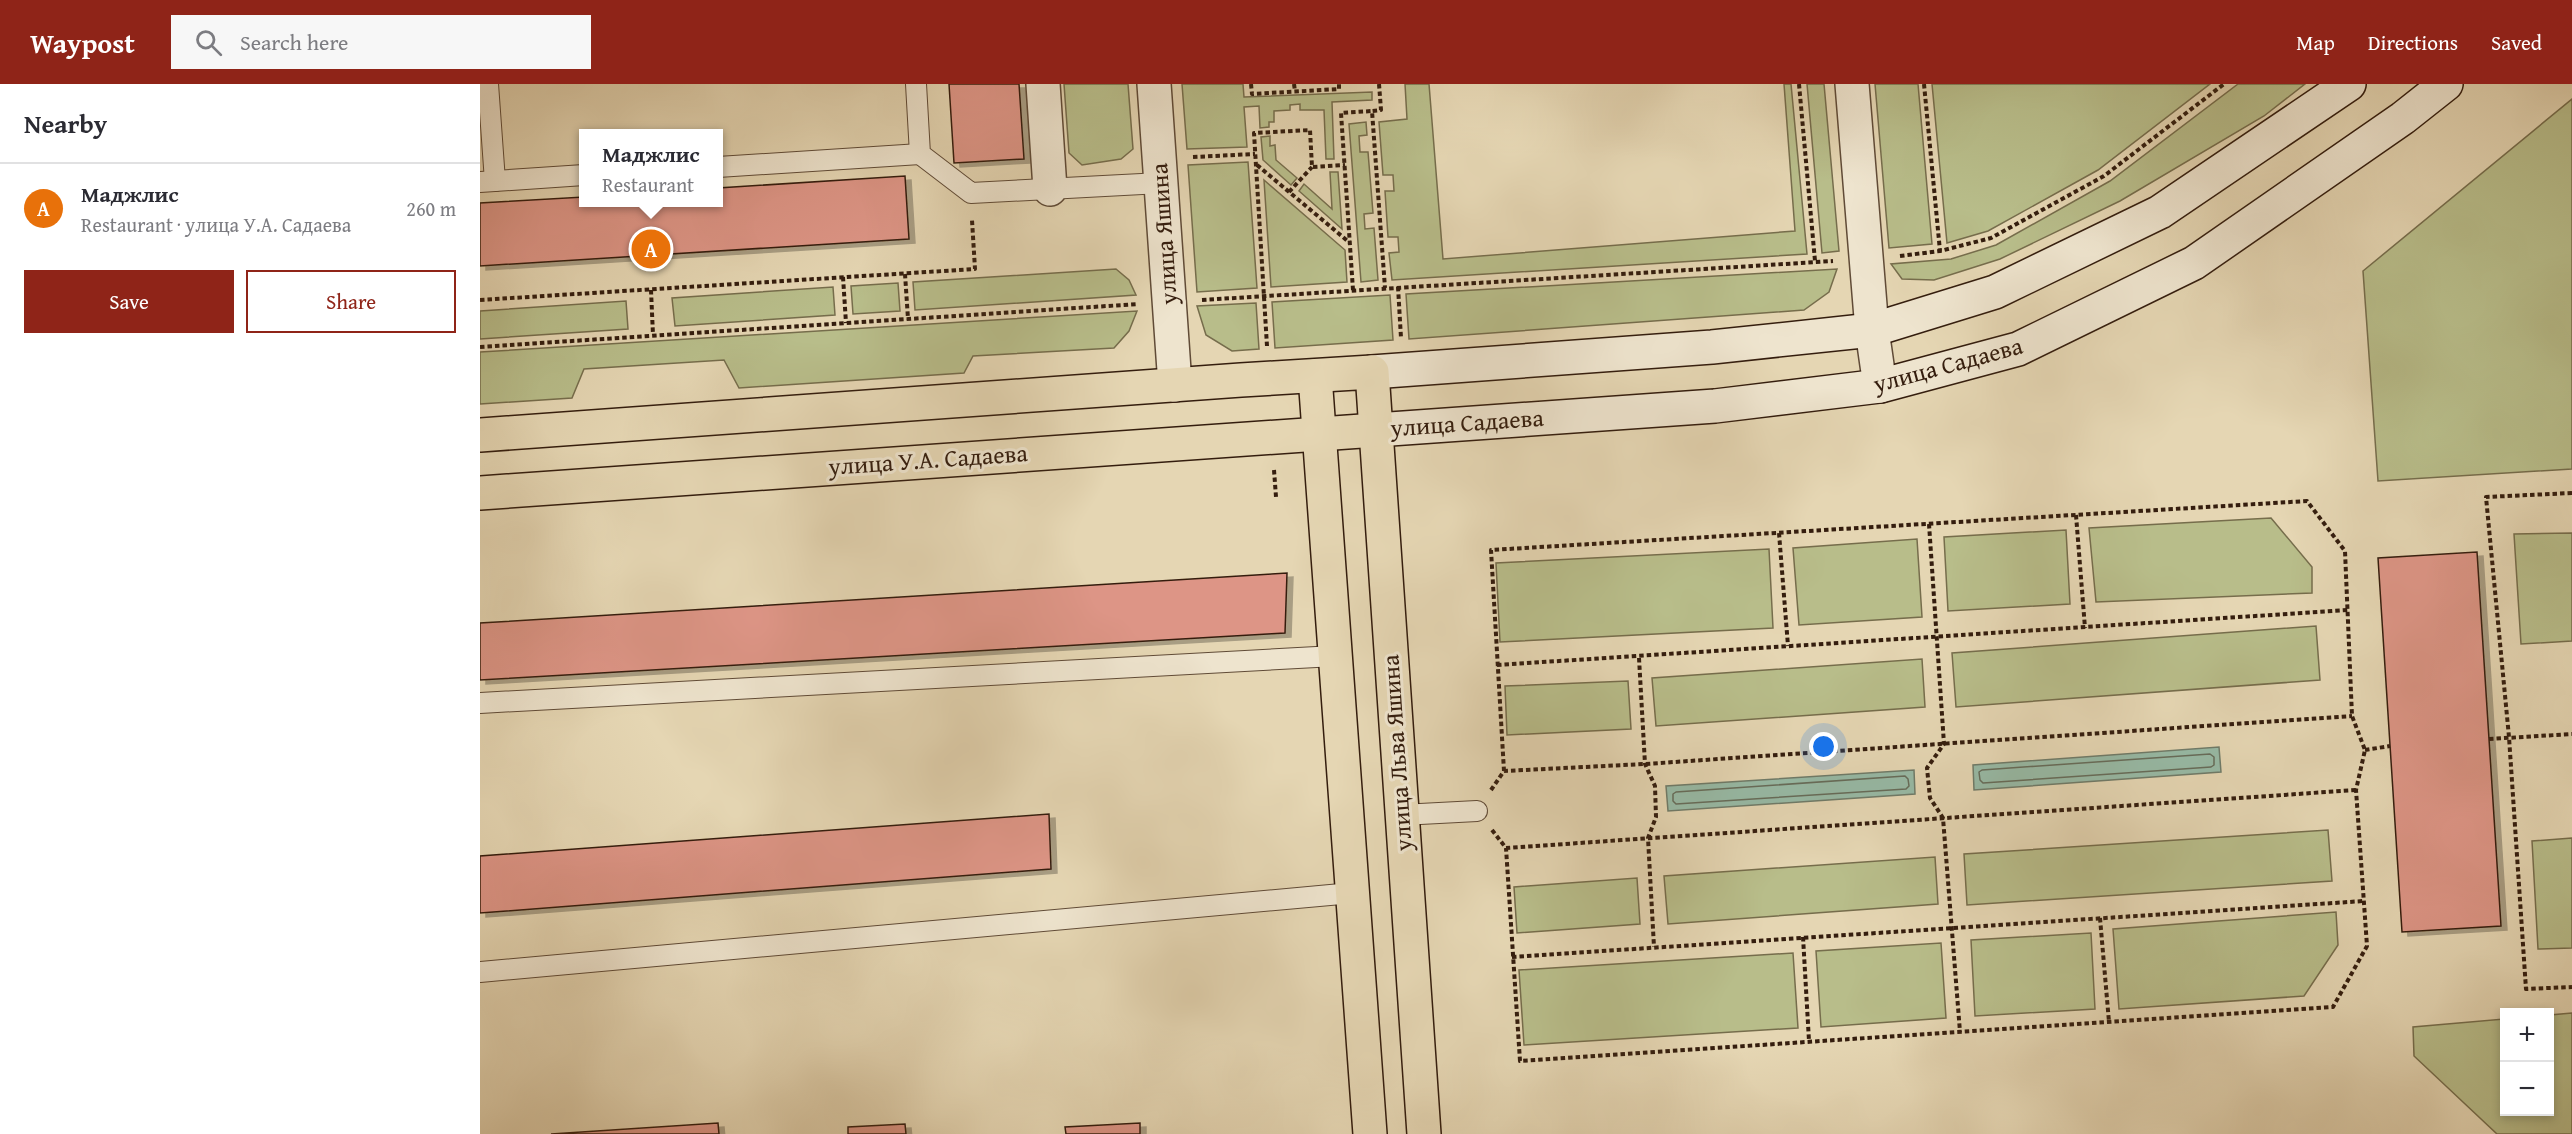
<!DOCTYPE html>
<meta charset="utf-8">
<style>
:root{--surface:#fff;--page:#f7f7f7;--text:#2b2b33;--muted:#7c7c81;--line:#e1e1e2;--accent:#8f2418}
body{margin:0;font-family:"Gentium Book Plus",serif;background:var(--page);color:var(--text)}
.controls{position:absolute;right:18px;bottom:18px;display:grid;overflow:hidden;border-radius:0px;box-shadow:0 3px 9px #0003}
.controls button{width:54px;height:54px;display:grid;place-items:center;padding:0;border:0;border-bottom:2px solid var(--line);background:var(--surface);color:var(--text);font:30px sans-serif}
.you{position:absolute;left:1344px;top:663px;width:21px;height:21px;margin:-15px;border:4px solid #fff;border-radius:50%;background:#1a73e8;box-shadow:0 0 0 9px #1a73e833}
.badge{display:grid;place-items:center;width:39px;height:39px;border-radius:50%;background:var(--accent);color:#fff;font-size:20px;font-weight:700}
.pin{position:absolute;translate:-50% -50%;border:3px solid #fff;box-shadow:0 2px 6px #0006}
.popup{position:absolute;left:99px;top:45px;width:144px;height:78px;box-sizing:border-box;display:grid;place-content:center;border-radius:0px;background:var(--surface);filter:drop-shadow(0 2px 4px #0005);font-size:20px;white-space:nowrap;color:var(--muted)}
.popup b{font-size:22px;color:var(--text)}
.popup::after{content:'';position:absolute;left:50%;top:100%;margin-left:-12px;border:12px solid transparent;border-top-color:var(--surface)}
.list{margin:0;padding:0;list-style:none}
h2{display:flex;justify-content:space-between;align-items:center;height:78px;margin:0;padding:0 24px;font-size:26px}
h2 small{font-size:20px;font-weight:400;color:var(--muted)}
.list li{display:grid;grid-template-columns:39px 1fr auto;gap:18px;align-items:center;box-sizing:border-box;height:90px;padding:0 24px;border-top:2px solid var(--line)}
.list b{display:block;font-size:22px;white-space:nowrap}
.list p{margin:0;font-size:20px;white-space:nowrap;color:var(--muted)}
.list em{font-size:20px;font-style:normal;color:var(--muted)}
.actions{display:flex;gap:12px;padding:18px 24px}
.actions a{flex:1;padding:14px 0;border:2px solid var(--accent);border-radius:0px;text-align:center;font-size:21px;color:var(--accent)}
.actions .main{background:var(--accent);color:#fff}
.icon{flex:none;width:33px;height:33px;fill:none;stroke:currentColor;stroke-width:2;stroke-linecap:round;stroke-linejoin:round}
.map{position:relative;flex:none;width:2092px;height:1050px;overflow:hidden}
header{display:flex;align-items:center;gap:36px;box-sizing:border-box;height:84px;padding:0 30px;background:var(--accent);color:#fff}
header strong{font-size:28px}
nav{display:flex;gap:33px;margin-inline-start:auto;font-size:21px}
.search{width:420px;height:54px;background:var(--page);display:flex;align-items:center;gap:15px;box-sizing:border-box;padding:0 21px;border-radius:0px;color:var(--muted);font-size:22px}
main{display:flex}
aside{flex:1;background:var(--surface)}
.map>svg:first-child{display:block}
</style>
<header>
<strong>Waypost</strong>
<div class="search"><svg class="icon" aria-label="search" viewBox="0 0 24 24"><circle cx="10" cy="10" r="6"/><path d="M15 15l6 6"/></svg>Search here</div>
<nav><a>Map</a><a>Directions</a><a>Saved</a></nav>
</header>
<main>
<aside>
<h2>Nearby<small></small></h2>
<ul class="list">
<li><span class="badge" style="background:#e8710a">A</span><div><b>Маджлис</b><p>Restaurant · улица У.А. Садаева</p></div><em>260 m</em></li>
</ul>
<div class="actions"><a class="main">Save</a><a>Share</a></div>
</aside>
<div class="map">
<svg width="2092" height="1050" viewBox="0 0 2092 1050">
<defs>
<filter id="shadow"><feDropShadow dx="6" dy="4" stdDeviation="0" flood-color="#0004"/></filter>
</defs>
<rect width="100%" height="100%" fill="#e5d6b3"/>
<filter id="stains"><feTurbulence type="fractalNoise" baseFrequency=".00333" numOctaves="4"/><feColorMatrix values="0 0 0 0 .2 0 0 0 0 .09 0 0 0 0 .02 0 0 0 .5 -.17"/></filter>
<radialGradient id="worn" r=".72"><stop offset=".6" stop-color="#630" stop-opacity="0"/><stop offset="1" stop-color="#630" stop-opacity=".3"/></radialGradient>
<g fill="#b8bd8a" stroke="#766d4c" stroke-width="1.5">
<path d="M 584,0 L 648,0 L 653,65 L 641,75 L 602,81 L 589,69 Z"/>
<path d="M 702,0 L 763,0 L 764,13 L 892,8 L 892,16 L 852,18 L 854,75 L 846,75 L 844,26 L 820,26 L 820,20 L 810,21 L 810,26 L 794,27 L 794,38 L 789,38 L 789,43 L 780,44 L 779,22 L 764,23 L 767,63 L 707,65 Z"/>
<path d="M 925,0 L 949,0 L 963,175 L 1315,147 L 1304,0 L 1311,0 L 1327,170 L 912,196 L 909,169 L 919,168 L 918,153 L 908,153 L 905,107 L 914,107 L 913,91 L 903,91 L 899,38 L 927,35 Z"/>
<path d="M 1327,0 L 1344,0 L 1359,167 L 1342,169 Z"/>
<path d="M 1395,0 L 1438,0 L 1452,160 L 1409,164 Z"/>
<path d="M 1452,0 L 1730,0 L 1618,86 L 1508,147 L 1467,159 Z"/>
<path d="M 1758,0 L 1825,0 L 1784,32 L 1640,117 L 1520,175 L 1454,196 L 1422,195 L 1411,180 L 1471,175 L 1516,161 L 1630,97 Z"/>
<path d="M 2092,15 L 2092,385 L 1898,397 L 1883,187 Z"/>
<path d="M 886,38 L 887,51 L 879,52 L 880,68 L 888,68 L 893,129 L 884,130 L 885,145 L 894,144 L 898,196 L 881,198 L 869,40 Z"/>
<path d="M 790,52 L 790,62 L 795,61 L 796,76 L 817,94 L 811,101 L 783,76 L 781,53 Z"/>
<path d="M 768,78 L 777,204 L 717,208 L 708,81 Z"/>
<path d="M 850,88 L 858,88 L 862,145 L 819,107 L 824,100 L 852,125 Z"/>
<path d="M 784,96 L 865,166 L 867,198 L 791,203 Z"/>
<path d="M 636,185 L 649,196 L 656,211 L 435,226 L 433,198 Z"/>
<path d="M 1357,185 L 1349,208 L 1324,226 L 929,255 L 926,210 Z"/>
<path d="M 418,199 L 420,227 L 373,230 L 371,202 Z"/>
<path d="M 353,203 L 355,231 L 195,242 L 192,214 Z"/>
<path d="M 910,211 L 913,256 L 795,264 L 792,218 Z"/>
<path d="M 146,217 L 148,245 L 0,255 L 0,227 Z"/>
<path d="M 776,219 L 779,265 L 752,267 L 726,251 L 717,222 Z"/>
<path d="M 657,227 L 649,247 L 634,264 L 493,272 L 484,289 L 259,304 L 244,276 L 104,285 L 92,314 L 0,320 L 0,268 Z"/>
<path d="M 1791,434 L 1832,483 L 1832,509 L 1616,518 L 1609,444 Z"/>
<path d="M 1586,446 L 1590,520 L 1468,527 L 1464,453 Z"/>
<path d="M 2092,449 L 2092,557 L 2041,560 L 2034,450 Z"/>
<path d="M 1437,455 L 1442,533 L 1319,541 L 1313,464 Z"/>
<path d="M 1289,465 L 1293,544 L 1020,558 L 1016,479 Z"/>
<path d="M 1836,542 L 1840,596 L 1476,623 L 1472,569 Z"/>
<path d="M 1442,575 L 1445,623 L 1176,642 L 1172,594 Z"/>
<path d="M 1148,597 L 1151,645 L 1027,651 L 1025,602 Z"/>
<path d="M 1848,746 L 1852,797 L 1487,821 L 1484,770 Z"/>
<path d="M 2092,754 L 2092,864 L 2058,865 L 2052,757 Z"/>
<path d="M 1455,773 L 1458,820 L 1188,840 L 1184,792 Z"/>
<path d="M 1157,794 L 1160,840 L 1037,849 L 1034,803 Z"/>
<path d="M 1856,828 L 1858,861 L 1824,912 L 1639,925 L 1633,845 Z"/>
<path d="M 1611,849 L 1615,925 L 1495,932 L 1491,856 Z"/>
<path d="M 1461,859 L 1466,934 L 1341,943 L 1336,867 Z"/>
<path d="M 1313,869 L 1318,944 L 1044,961 L 1039,886 Z"/>
<path d="M 2092,929 L 2092,1050 L 2017,1050 L 1934,972 L 1933,943 L 2024,935 L 2024,1028 L 2070,1028 L 2070,931 Z"/>
</g>
<g fill="#97baa6" stroke="#6f7b69" stroke-width="1.5">
<path d="M 1739,663 L 1741,688 L 1494,706 L 1493,681 Z"/>
<path d="M 1434,686 L 1435,710 L 1188,727 L 1186,702 Z"/>
</g>
<g fill="none" stroke-linecap="round" stroke-linejoin="round">
<g stroke="#666c5a" stroke-width="1.5">
<path d="M 1730,670 L 1734,673 L 1734,681 L 1731,683 L 1503,699 L 1500,696 L 1499,688 L 1502,686 Z"/>
<path d="M 1425,692 L 1428,695 L 1429,702 L 1426,705 L 1196,720 L 1193,717 L 1193,710 L 1196,708 Z"/>
</g>
</g>
<g fill="#dd9586" stroke="#341d0e" stroke-width="1.5" filter="url(#shadow)">
<path d="M 469,0 L 539,0 L 544,75 L 474,79 Z"/>
<path d="M 425,92 L 429,155 L 0,182 L 0,119 L 104,113 L 104,118 L 238,118 L 238,104 Z"/>
<path d="M 1997,468 L 2021,842 L 1922,848 L 1898,474 Z"/>
<path d="M 807,489 L 805,549 L 0,596 L 0,539 Z"/>
<path d="M 569,730 L 571,785 L 0,829 L 0,772 Z"/>
<path d="M 238,1039 L 239,1050 L 71,1050 Z"/>
<path d="M 660,1039 L 660,1050 L 586,1050 L 585,1043 Z"/>
<path d="M 425,1040 L 426,1050 L 368,1050 L 368,1043 Z"/>
</g>
<g fill="none" stroke-linecap="round" stroke-linejoin="round">
<defs>
<g id="service">
<path d="M 8,0 L 15,97"/>
<path d="M 436,0 L 440,70 L 491,109 L 681,99"/>
<path d="M 238,83 L 440,70"/>
<path d="M 0,98 L 104,91"/>
<path d="M 0,619 L 855,572"/>
<path d="M 921,731 L 997,727"/>
<path d="M 0,888 L 872,809"/>
</g>
<g id="minor">
<path d="M 563,0 L 570,105"/>
<path d="M 674,0 L 695,301"/>
<path d="M 1372,0 L 1392,246 L 1400,302"/>
</g>
<g id="secondary">
<path d="M 892,288 L 1232,263 L 1392,246 L 1515,208 L 1680,128 L 1869,0"/>
<path d="M 896,346 L 1235,322 L 1400,302 L 1538,265 L 1714,179 L 1923,34 L 1966,0"/>
</g>
<g id="primary">
<path d="M 835,292 L 890,1050"/>
<path d="M 0,351 L 761,296 L 892,288 L 944,1050"/>
<path d="M 0,409 L 896,346"/>
</g>
</defs>
<use href="#service" stroke="#604b37" stroke-width="22"/>
<use href="#minor" stroke="#604b37" stroke-width="36"/>
<use href="#secondary" stroke="#341d0e" stroke-width="36"/>
<use href="#primary" stroke="#341d0e" stroke-width="36"/>
<g stroke="#341d0e" stroke-width="4" stroke-dasharray="4.5 3" stroke-linecap="butt">
<path d="M 771,0 L 772,10 L 859,5 L 859,0"/>
<path d="M 814,0 L 815,7"/>
<path d="M 899,0 L 901,26 L 892,27 L 905,204"/>
<path d="M 1319,0 L 1335,177"/>
<path d="M 1444,0 L 1460,167"/>
<path d="M 713,73 L 775,70"/>
<path d="M 777,81 L 870,159"/>
<path d="M 809,108 L 832,83"/>
<path d="M 1420,172 L 1460,167 L 1511,154 L 1624,92 L 1744,0"/>
<path d="M 425,190 L 428,235"/>
<path d="M 363,193 L 366,239"/>
<path d="M 918,203 L 921,254"/>
<path d="M 171,206 L 173,251"/>
<path d="M 873,206 L 861,29 L 892,27"/>
<path d="M 0,216 L 495,185 L 492,136"/>
<path d="M 722,216 L 1353,177"/>
<path d="M 787,262 L 774,49 L 830,46 L 832,83 L 865,81"/>
<path d="M 0,263 L 658,220"/>
<path d="M 794,386 L 796,413"/>
<path d="M 2092,409 L 2006,413 L 2029,653 L 2046,905 L 2092,903"/>
<path d="M 1596,431 L 1605,544"/>
<path d="M 1449,440 L 1464,660 L 1447,684 L 1450,714 L 1463,734 L 1480,948"/>
<path d="M 1299,449 L 1308,562"/>
<path d="M 1159,574 L 1165,680 L 1175,702 L 1176,733 L 1168,754 L 1174,863"/>
<path d="M 1017,581 L 1868,526"/>
<path d="M 2009,655 L 2092,650"/>
<path d="M 1885,666 L 1910,662"/>
<path d="M 1024,687 L 1011,466 L 1827,417 L 1865,467 L 1872,632 L 1885,666 L 1876,706 L 1887,862 L 1853,923 L 1040,977 L 1026,764"/>
<path d="M 1011,706 L 1024,687 L 1165,680 L 1872,632"/>
<path d="M 1012,746 L 1026,764 L 1876,706"/>
<path d="M 1620,834 L 1629,938"/>
<path d="M 1323,853 L 1329,957"/>
<path d="M 1032,873 L 1884,817"/>
</g>
<use href="#service" stroke="#eee4ce" stroke-width="20"/>
<use href="#minor" stroke="#eee4ce" stroke-width="33"/>
<use href="#secondary" stroke="#eee4ce" stroke-width="33"/>
<use href="#primary" stroke="#e5d6b3" stroke-width="33"/>
</g>
<g text-anchor="middle" stroke-width="6" stroke-linejoin="round" paint-order="stroke">
<g font-size="24" fill="#341d0e" stroke="#eee4ce">
<text transform="translate(684 150) rotate(-94)" y="8">улица Яшина</text>
<text transform="translate(1468 281) rotate(-15)" y="8">улица Садаева</text>
<text transform="translate(987 339) rotate(-4)" y="8">улица Садаева</text>
<text transform="translate(448 376) rotate(-4)" y="8">улица У.А. Садаева</text>
<text transform="translate(917 669) rotate(-94)" y="8">улица Льва Яшина</text>
</g>
</g>
<rect width="100%" height="100%" filter="url(#stains)"/>
<rect width="100%" height="100%" fill="url(#worn)"/>
</svg>
<div class="controls">
<button>+</button>
<button>−</button>
</div>
<div class="you"></div>
<div class="pin badge" style="left:171px;top:165px;background:#e8710a">A</div>
<div class="popup"><b>Маджлис</b>Restaurant</div>
</div>
</main>
